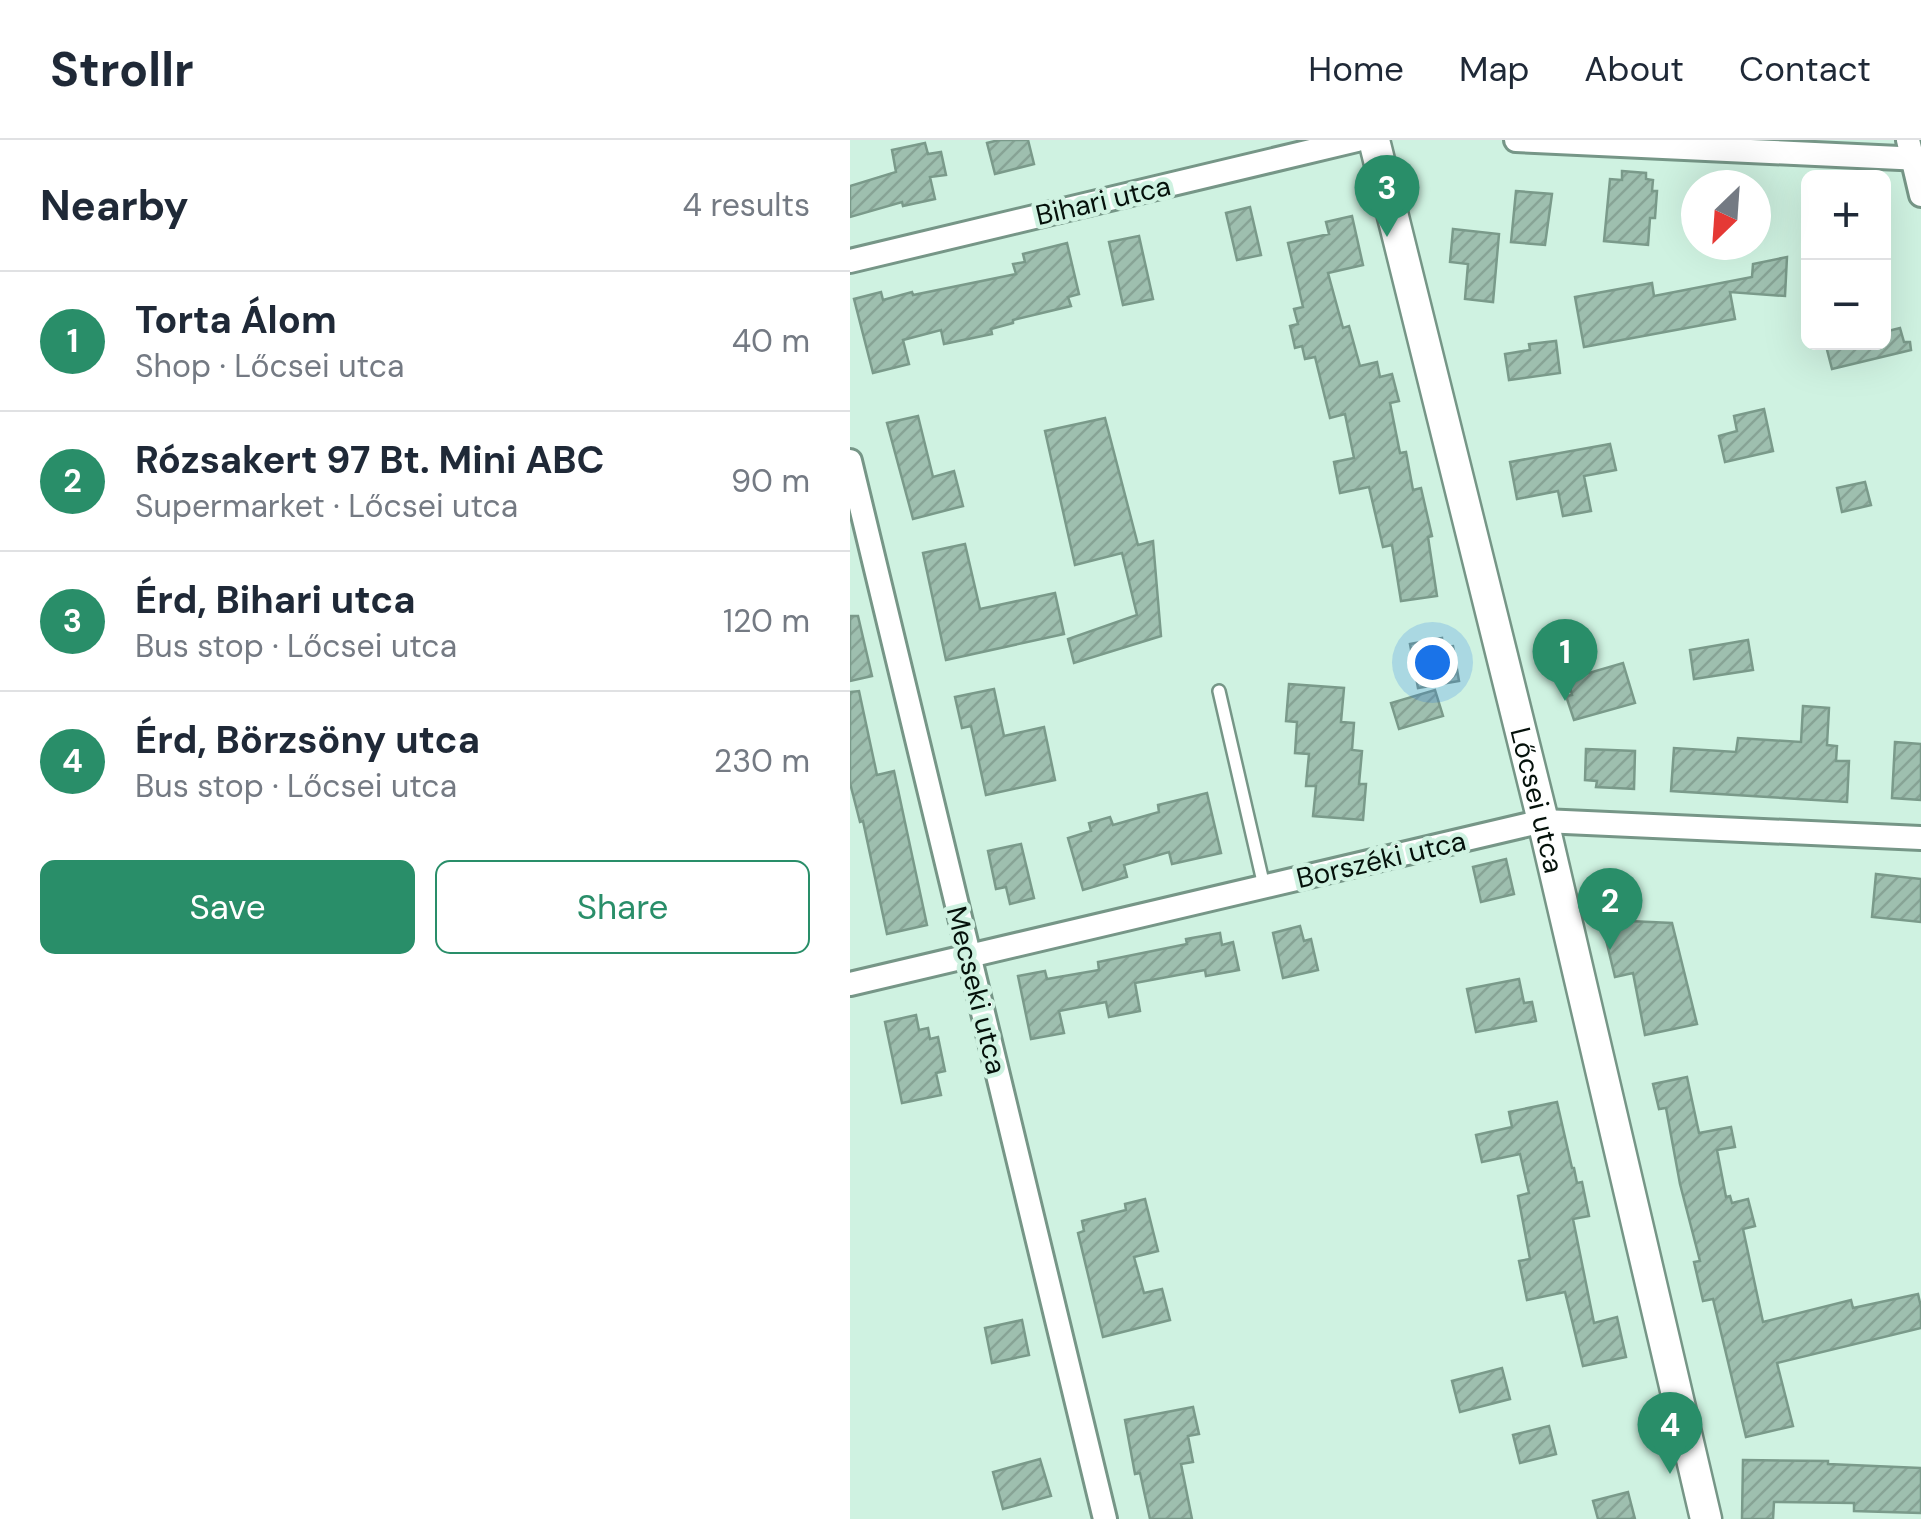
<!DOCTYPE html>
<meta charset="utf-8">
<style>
:root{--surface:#fff;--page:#f2f2f3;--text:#1f2937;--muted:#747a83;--line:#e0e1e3;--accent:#298e69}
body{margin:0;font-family:"DM Sans",sans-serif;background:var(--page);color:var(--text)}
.controls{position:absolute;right:30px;top:30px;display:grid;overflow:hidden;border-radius:15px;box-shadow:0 10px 40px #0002}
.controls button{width:90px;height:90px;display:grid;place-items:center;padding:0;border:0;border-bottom:2px solid var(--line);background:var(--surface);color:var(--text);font:50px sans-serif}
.compass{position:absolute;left:831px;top:30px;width:90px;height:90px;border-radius:50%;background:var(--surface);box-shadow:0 10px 40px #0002;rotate:205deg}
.you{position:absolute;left:582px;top:522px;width:35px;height:35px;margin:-25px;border:8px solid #fff;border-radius:50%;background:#1a73e8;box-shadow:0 0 0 15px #1a73e833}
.badge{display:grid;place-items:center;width:65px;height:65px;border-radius:50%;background:var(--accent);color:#fff;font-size:32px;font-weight:700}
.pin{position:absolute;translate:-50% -82px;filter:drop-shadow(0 2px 5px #0008)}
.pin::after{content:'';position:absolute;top:52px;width:35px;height:30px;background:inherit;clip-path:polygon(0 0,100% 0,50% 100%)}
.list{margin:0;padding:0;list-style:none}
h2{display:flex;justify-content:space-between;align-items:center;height:130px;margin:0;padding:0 40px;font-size:42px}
h2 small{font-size:32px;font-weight:400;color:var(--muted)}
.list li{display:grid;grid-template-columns:65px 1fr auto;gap:30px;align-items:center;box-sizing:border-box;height:140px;padding:0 40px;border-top:2px solid var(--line)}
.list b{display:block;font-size:38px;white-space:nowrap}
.list p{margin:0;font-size:32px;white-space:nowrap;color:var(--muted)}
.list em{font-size:32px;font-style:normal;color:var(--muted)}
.actions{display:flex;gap:20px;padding:30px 40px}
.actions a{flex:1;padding:22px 0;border:2px solid var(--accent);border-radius:15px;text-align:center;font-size:35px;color:var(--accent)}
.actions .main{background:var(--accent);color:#fff}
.map{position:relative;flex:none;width:1071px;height:1379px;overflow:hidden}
header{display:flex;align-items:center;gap:60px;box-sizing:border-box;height:140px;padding:0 50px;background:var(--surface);border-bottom:2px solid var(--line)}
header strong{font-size:48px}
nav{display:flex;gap:55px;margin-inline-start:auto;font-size:35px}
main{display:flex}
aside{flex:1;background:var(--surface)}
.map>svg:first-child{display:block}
</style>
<header>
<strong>Strollr</strong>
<nav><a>Home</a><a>Map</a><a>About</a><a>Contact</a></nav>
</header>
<main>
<aside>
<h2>Nearby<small>4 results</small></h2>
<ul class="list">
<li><span class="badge">1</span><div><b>Torta Álom</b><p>Shop · Lőcsei utca</p></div><em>40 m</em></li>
<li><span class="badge">2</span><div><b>Rózsakert 97 Bt. Mini ABC</b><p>Supermarket · Lőcsei utca</p></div><em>90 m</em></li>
<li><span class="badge">3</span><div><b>Érd, Bihari utca</b><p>Bus stop · Lőcsei utca</p></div><em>120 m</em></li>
<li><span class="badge">4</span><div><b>Érd, Börzsöny utca</b><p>Bus stop · Lőcsei utca</p></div><em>230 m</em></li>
</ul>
<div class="actions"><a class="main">Save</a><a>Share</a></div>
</aside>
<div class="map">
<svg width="1071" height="1379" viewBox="0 0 1071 1379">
<defs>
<pattern id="building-hatch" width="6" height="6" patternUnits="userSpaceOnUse" patternTransform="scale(2.5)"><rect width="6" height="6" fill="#9ebfaf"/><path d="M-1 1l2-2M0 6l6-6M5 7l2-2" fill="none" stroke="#87a395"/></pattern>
</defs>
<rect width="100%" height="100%" fill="#cff2e1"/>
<g fill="url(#building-hatch)" stroke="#7a9a8a" stroke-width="2.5">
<path d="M 149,0 L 178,0 L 184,24 L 145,34 L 137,3 Z"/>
<path d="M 75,3 L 78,14 L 91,12 L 96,35 L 80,37 L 85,59 L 53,66 L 52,62 L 0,77 L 0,46 L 46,32 L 42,10 Z"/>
<path d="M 772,31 L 796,33 L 796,39 L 803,40 L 802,51 L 807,51 L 805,78 L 800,78 L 798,105 L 754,101 L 760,39 L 772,40 Z"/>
<path d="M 666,51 L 702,54 L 695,105 L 661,102 Z"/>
<path d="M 400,67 L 411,115 L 387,120 L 376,73 Z"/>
<path d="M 502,76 L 513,125 L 478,133 L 493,188 L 499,186 L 510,226 L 527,222 L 530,237 L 542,234 L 549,261 L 540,263 L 550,313 L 556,312 L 563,350 L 571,348 L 582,396 L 578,397 L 587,456 L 551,461 L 542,405 L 533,407 L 519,347 L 490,353 L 484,322 L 504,318 L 495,274 L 480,278 L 465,217 L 455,219 L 452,206 L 445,208 L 440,186 L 448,184 L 444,169 L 453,167 L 438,103 L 479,94 L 476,82 Z"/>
<path d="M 603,89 L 649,94 L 643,162 L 615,159 L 618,124 L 600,122 Z"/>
<path d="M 289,96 L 303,159 L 273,165 L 259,102 Z"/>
<path d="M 217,103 L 229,154 L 218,157 L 221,166 L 163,180 L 163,183 L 141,189 L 142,194 L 94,204 L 91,190 L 53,200 L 59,224 L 23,233 L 4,159 L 31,152 L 33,160 L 62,152 L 63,155 L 166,134 L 163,124 L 175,122 L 173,114 Z"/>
<path d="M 937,117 L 935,156 L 880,152 L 885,179 L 734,207 L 725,157 L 802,143 L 804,156 L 902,137 L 903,124 Z"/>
<path d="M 1050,188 L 1054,202 L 1060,202 L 1061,210 L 982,229 L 975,202 L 1034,202 L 1034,192 Z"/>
<path d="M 706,201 L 710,233 L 659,240 L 655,214 L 680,210 L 679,204 Z"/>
<path d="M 914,269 L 923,311 L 875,322 L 869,296 L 887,291 L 884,276 Z"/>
<path d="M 68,276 L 83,337 L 104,331 L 113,366 L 63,379 L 37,283 Z"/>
<path d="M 255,278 L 288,405 L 303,401 L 311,496 L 224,523 L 218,499 L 287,475 L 272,413 L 225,425 L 195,291 Z"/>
<path d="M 760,304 L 766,330 L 734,336 L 741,371 L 713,376 L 708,351 L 667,359 L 660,322 Z"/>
<path d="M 1015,342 L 1021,365 L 992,372 L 987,348 Z"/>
<path d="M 115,404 L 130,469 L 205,453 L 214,494 L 96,520 L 73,413 Z"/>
<path d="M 0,476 L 8,476 L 22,536 L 0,541 Z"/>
<path d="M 592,498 L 593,507 L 603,506 L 609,541 L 568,548 L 560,504 Z"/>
<path d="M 898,500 L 903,530 L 844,539 L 840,510 Z"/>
<path d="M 773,523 L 785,563 L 724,580 L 716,556 L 722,555 L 718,539 Z"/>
<path d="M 439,544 L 494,548 L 491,582 L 504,583 L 502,610 L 512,611 L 509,644 L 516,644 L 513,680 L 463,676 L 466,646 L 456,646 L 459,614 L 445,613 L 447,582 L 436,581 Z"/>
<path d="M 144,549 L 154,596 L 194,587 L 205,640 L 136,655 L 121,586 L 112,588 L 105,557 Z"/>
<path d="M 585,550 L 593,576 L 549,589 L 541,563 Z"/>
<path d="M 9,551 L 27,635 L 44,631 L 77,785 L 37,794 L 13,681 L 10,682 L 0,643 L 0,552 Z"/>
<path d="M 953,566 L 979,568 L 977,605 L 987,606 L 986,621 L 999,621 L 997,662 L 821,651 L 824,608 L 886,612 L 888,598 L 951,602 Z"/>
<path d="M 1045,602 L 1071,604 L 1071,660 L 1042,658 Z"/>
<path d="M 736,609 L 785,611 L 784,649 L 746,647 L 747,641 L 735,640 Z"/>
<path d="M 357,653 L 371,713 L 322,724 L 319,712 L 274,725 L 277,737 L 233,750 L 218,698 L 241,691 L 239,683 L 260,677 L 263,685 L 309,672 L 308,665 Z"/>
<path d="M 171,704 L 184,758 L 160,764 L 156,747 L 146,749 L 138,711 Z"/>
<path d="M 656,719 L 664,754 L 631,762 L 623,727 Z"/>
<path d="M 1026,734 L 1071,739 L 1071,782 L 1022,777 Z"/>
<path d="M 779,777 L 779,781 L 822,783 L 847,884 L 795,895 L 783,833 L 765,837 L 752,783 Z"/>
<path d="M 450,786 L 454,801 L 461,799 L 468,830 L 433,838 L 423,793 Z"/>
<path d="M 370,793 L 372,805 L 383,802 L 389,830 L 356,836 L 355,830 L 285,843 L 290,871 L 259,877 L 256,862 L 209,871 L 214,893 L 181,899 L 168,836 L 195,831 L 197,839 L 249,830 L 248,822 L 337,804 L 336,799 Z"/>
<path d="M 669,839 L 674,863 L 682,862 L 686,881 L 626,892 L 617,849 Z"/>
<path d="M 66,875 L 69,890 L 78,888 L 80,899 L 88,897 L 95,931 L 86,933 L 91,955 L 52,963 L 35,882 Z"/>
<path d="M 837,937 L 849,993 L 881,987 L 885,1007 L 867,1010 L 876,1057 L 880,1056 L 882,1063 L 898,1059 L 905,1086 L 893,1089 L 913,1182 L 1001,1160 L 1003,1168 L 1068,1154 L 1071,1167 L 1071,1188 L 927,1223 L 943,1286 L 896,1297 L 863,1159 L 853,1161 L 844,1122 L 850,1121 L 830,1044 L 816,968 L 809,969 L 803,944 Z"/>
<path d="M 707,962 L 722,1028 L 724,1028 L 727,1043 L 732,1042 L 739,1076 L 723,1079 L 744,1183 L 767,1177 L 776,1217 L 733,1226 L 715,1152 L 677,1160 L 669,1121 L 680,1119 L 668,1056 L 679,1053 L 670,1014 L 632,1022 L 626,995 L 662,987 L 659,972 Z"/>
<path d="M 295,1059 L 308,1111 L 284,1117 L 294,1153 L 312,1149 L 320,1180 L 253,1197 L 228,1093 L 234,1091 L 232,1081 L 276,1070 L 275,1064 Z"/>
<path d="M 172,1180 L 179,1215 L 142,1223 L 135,1188 Z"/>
<path d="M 652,1228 L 660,1259 L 610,1272 L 602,1241 Z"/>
<path d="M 343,1267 L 349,1294 L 338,1296 L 343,1322 L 331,1324 L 342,1379 L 300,1379 L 290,1333 L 285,1334 L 275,1280 Z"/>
<path d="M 699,1286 L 706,1314 L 670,1323 L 663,1295 Z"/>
<path d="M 190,1319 L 201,1356 L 153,1369 L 143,1332 Z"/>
<path d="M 893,1320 L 978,1321 L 978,1324 L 1071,1328 L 1071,1373 L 1004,1371 L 1004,1363 L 924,1362 L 923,1379 L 892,1379 Z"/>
<path d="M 778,1352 L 785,1379 L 748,1379 L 743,1361 Z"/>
</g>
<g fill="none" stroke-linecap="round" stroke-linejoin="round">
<defs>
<path id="service" d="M 369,551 L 414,746"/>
<g id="minor">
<path d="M 666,0 L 1071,19"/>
<path d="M 1058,0 L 1071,55"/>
<path d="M 0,121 L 507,0"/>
<path d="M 0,321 L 255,1379"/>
<path d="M 0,844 L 693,681 L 1071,698"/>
</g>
<g id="tertiary">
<path id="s1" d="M 524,0 L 693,681 L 856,1379"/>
</g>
</defs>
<use href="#service" stroke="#769687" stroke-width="16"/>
<use href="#minor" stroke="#769687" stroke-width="28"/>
<use href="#tertiary" stroke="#769687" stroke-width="35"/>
<use href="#service" stroke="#fff" stroke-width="11"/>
<use href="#minor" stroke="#fff" stroke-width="22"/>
<use href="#tertiary" stroke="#fff" stroke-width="30"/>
</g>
<g text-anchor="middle" stroke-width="9" stroke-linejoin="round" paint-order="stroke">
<g font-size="28" fill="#05110b" stroke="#cff2e1">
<text transform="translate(253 60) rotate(-13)" y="10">Bihari utca</text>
<text dy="10" stroke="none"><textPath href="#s1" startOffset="680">Lőcsei utca</textPath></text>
<text transform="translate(531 719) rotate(-13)" y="10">Borszéki utca</text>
<text transform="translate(127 850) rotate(76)" y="10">Mecseki utca</text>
</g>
</g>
</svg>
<div class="controls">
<button>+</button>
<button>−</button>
</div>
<svg class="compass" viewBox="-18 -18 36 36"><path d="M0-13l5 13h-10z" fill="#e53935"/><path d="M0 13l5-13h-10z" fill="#747a83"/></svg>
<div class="you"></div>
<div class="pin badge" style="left:715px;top:561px">1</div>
<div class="pin badge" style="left:760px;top:810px">2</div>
<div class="pin badge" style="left:537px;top:97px">3</div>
<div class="pin badge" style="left:820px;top:1334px">4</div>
</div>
</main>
